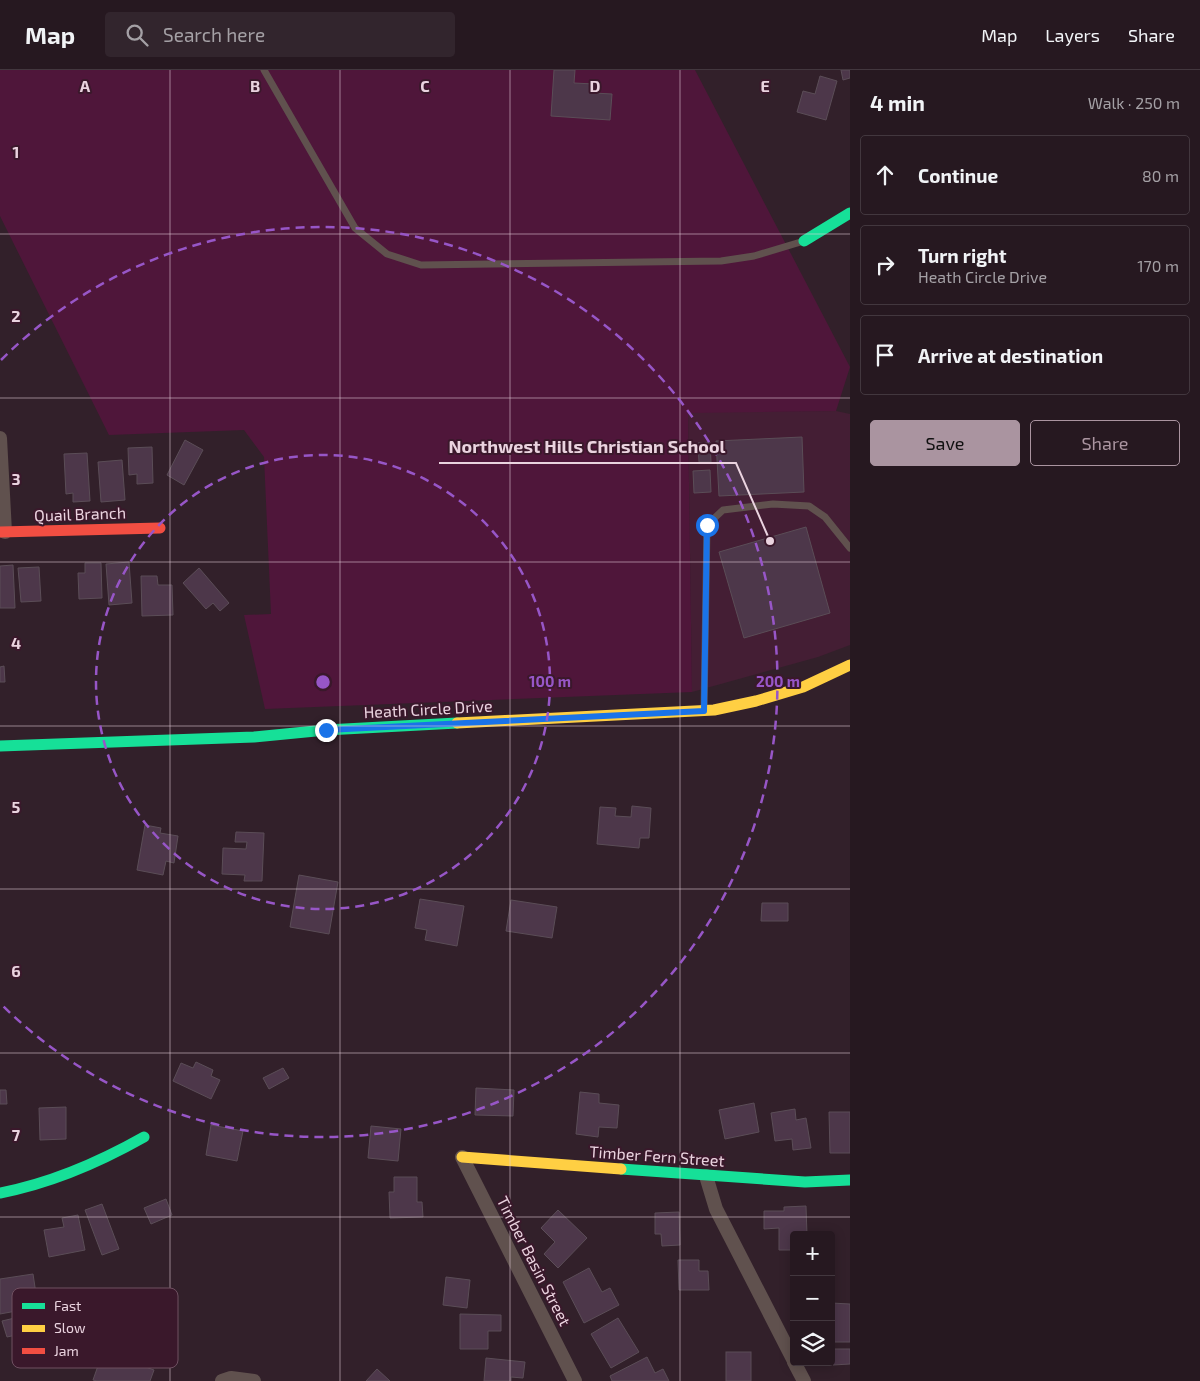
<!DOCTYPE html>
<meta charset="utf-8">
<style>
:root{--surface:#261820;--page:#32252d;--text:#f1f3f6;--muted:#a4a0a5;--line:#42373e;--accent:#aa94a0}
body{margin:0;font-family:"Exo 2",sans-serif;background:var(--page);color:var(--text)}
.controls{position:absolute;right:15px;bottom:15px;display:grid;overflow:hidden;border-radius:5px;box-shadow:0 2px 12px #0003}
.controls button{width:45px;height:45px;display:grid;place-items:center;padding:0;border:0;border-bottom:1px solid var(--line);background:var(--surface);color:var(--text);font:25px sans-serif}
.stop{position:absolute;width:15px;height:15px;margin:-11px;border:4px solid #1a73e8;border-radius:50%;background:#fff}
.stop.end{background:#1a73e8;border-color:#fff;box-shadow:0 1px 5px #0008}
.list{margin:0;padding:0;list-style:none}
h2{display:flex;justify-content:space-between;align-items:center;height:65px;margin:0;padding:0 20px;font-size:21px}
h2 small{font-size:16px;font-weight:400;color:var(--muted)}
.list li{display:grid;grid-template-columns:32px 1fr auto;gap:15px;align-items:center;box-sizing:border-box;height:80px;margin:0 10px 10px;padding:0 10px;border:1px solid var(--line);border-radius:5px}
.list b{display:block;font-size:19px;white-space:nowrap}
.list p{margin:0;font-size:16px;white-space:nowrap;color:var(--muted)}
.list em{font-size:16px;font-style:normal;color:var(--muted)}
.actions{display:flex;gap:10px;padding:15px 20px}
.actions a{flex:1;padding:11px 0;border:1px solid var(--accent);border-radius:5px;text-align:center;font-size:18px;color:var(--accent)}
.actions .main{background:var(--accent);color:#111}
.icon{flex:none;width:28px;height:28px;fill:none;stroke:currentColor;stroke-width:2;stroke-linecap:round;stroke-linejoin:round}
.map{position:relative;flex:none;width:850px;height:1311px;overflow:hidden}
header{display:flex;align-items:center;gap:30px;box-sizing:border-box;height:70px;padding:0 25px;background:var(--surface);border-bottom:1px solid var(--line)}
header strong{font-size:24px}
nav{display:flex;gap:28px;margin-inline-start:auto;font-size:18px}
.search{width:350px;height:45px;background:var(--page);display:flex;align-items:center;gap:12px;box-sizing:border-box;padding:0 18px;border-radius:5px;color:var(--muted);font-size:19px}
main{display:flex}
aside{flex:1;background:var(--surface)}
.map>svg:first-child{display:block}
</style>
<header>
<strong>Map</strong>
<div class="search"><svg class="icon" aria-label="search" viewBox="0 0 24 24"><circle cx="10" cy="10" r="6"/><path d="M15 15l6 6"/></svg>Search here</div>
<nav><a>Map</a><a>Layers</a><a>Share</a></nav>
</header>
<main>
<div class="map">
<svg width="850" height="1311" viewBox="0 0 850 1311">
<rect width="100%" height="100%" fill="#32202a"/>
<path fill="#441e34" d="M 836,341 L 850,344 L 850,575 L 818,587 L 692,622 L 688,342 Z"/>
<path fill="#4f163a" d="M 0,0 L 695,0 L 850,297 L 836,341 L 688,343 L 692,622 L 265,639 L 244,545 L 271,544 L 264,387 L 244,360 L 109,365 L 0,146 Z"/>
<g fill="#4d374a" stroke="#5b4d57">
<path d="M 554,0 L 575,0 L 574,13 L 594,14 L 594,23 L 612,24 L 610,50 L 551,46 Z"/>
<path d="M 841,0 L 850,0 L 850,8 L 843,10 Z"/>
<path d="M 820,6 L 837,11 L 826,50 L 797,42 L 803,21 L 815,24 Z"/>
<path d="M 802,367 L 804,422 L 719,426 L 716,371 Z"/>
<path d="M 185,370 L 203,380 L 184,415 L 167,405 Z"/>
<path d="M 710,372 L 711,392 L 699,392 L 698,373 Z"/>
<path d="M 152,377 L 153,413 L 137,414 L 137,404 L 129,405 L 128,378 Z"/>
<path d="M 87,383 L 90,431 L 73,432 L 73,423 L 66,424 L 64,384 Z"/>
<path d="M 122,390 L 125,430 L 101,432 L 98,392 Z"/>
<path d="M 710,400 L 711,422 L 694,423 L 693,401 Z"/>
<path d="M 806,457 L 830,543 L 744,568 L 719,482 Z"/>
<path d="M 129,492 L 132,533 L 109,535 L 106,494 Z"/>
<path d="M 85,493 L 101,493 L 102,528 L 79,529 L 78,503 L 85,503 Z"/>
<path d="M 13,495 L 15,538 L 0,538 L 0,496 Z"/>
<path d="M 39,497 L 41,531 L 21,532 L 18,498 Z"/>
<path d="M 199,498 L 229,533 L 220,541 L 213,533 L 206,539 L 183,513 Z"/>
<path d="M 141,506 L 157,506 L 158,515 L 172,515 L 173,545 L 142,546 Z"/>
<path d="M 4,596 L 5,612 L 0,612 L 0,597 Z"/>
<path d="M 632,736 L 651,738 L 649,768 L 640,768 L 639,778 L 597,774 L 600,737 L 616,738 L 615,746 L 631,747 Z"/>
<path d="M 145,755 L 161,758 L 160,763 L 178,766 L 174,793 L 166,791 L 163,805 L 137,800 Z"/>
<path d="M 236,762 L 264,763 L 262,811 L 244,811 L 245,805 L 222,804 L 223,778 L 246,779 L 247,772 L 235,772 Z"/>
<path d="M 299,805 L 338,812 L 329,864 L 290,857 Z"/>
<path d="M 420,829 L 464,836 L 457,876 L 425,870 L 427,860 L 415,858 Z"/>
<path d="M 511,830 L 557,837 L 552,868 L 506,861 Z"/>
<path d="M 762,833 L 788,833 L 788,851 L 761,851 Z"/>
<path d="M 196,992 L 213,1000 L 211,1006 L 220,1010 L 211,1029 L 173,1011 L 181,993 L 193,998 Z"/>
<path d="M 283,998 L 289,1008 L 269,1019 L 263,1008 Z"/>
<path d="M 476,1018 L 514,1020 L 513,1046 L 475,1045 Z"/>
<path d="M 0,1020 L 6,1020 L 7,1034 L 0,1034 Z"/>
<path d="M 580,1022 L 599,1024 L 599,1033 L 619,1035 L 617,1058 L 599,1057 L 598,1067 L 576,1064 Z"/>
<path d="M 754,1033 L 759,1062 L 725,1069 L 719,1040 Z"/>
<path d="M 66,1037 L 66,1069 L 40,1070 L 39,1038 Z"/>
<path d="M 795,1039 L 796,1050 L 806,1048 L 811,1078 L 793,1080 L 792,1069 L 775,1071 L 771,1043 Z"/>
<path d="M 829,1042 L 850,1042 L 850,1083 L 830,1083 Z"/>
<path d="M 211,1055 L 243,1061 L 237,1091 L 206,1085 Z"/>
<path d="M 371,1056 L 401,1059 L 398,1091 L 368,1088 Z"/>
<path d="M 394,1107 L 417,1107 L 417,1132 L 422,1132 L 423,1147 L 390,1148 L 389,1122 L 394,1122 Z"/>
<path d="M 166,1129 L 172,1145 L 151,1154 L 144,1138 Z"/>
<path d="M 102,1134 L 119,1179 L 102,1185 L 85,1140 Z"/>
<path d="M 806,1136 L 807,1165 L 794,1165 L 794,1180 L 779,1180 L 779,1158 L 764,1159 L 764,1141 L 784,1141 L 784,1137 Z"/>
<path d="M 558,1140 L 587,1168 L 558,1198 L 544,1184 L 555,1172 L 541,1158 Z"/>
<path d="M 679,1142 L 680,1175 L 662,1176 L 661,1164 L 655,1164 L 655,1143 Z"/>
<path d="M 78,1145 L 85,1180 L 49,1187 L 44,1160 L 64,1157 L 62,1148 Z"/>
<path d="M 678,1190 L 699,1190 L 699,1201 L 708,1201 L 709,1220 L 679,1220 Z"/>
<path d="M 589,1198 L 602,1222 L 610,1218 L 619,1235 L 584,1253 L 563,1212 Z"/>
<path d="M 33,1204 L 38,1237 L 0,1244 L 0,1209 Z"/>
<path d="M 446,1207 L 470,1210 L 467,1238 L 443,1235 Z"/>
<path d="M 831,1233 L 850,1234 L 850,1272 L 831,1272 Z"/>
<path d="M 36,1243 L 38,1248 L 50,1245 L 56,1267 L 45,1270 L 47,1279 L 21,1286 L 16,1265 L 7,1267 L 2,1251 Z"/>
<path d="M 460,1244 L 501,1245 L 501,1261 L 488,1261 L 488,1279 L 460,1279 Z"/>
<path d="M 618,1248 L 639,1282 L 611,1298 L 591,1264 Z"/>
<path d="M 833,1279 L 850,1279 L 850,1294 L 833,1295 Z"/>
<rect x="726" y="1282" width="25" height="29"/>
<path d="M 110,1284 L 154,1300 L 150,1311 L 97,1311 L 93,1310 L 99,1293 L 106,1295 Z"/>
<path d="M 647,1287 L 655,1303 L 663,1299 L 669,1311 L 612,1311 L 610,1306 Z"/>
<path d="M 486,1288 L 525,1292 L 523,1308 L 511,1307 L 511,1311 L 484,1311 Z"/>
<path d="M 377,1299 L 390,1311 L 366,1311 Z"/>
</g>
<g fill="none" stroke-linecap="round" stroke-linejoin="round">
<g stroke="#60514e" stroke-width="7">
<path d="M 264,0 L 355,158 L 387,184 L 421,195 L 721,191 L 754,186 L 804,171"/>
<path d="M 704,640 L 707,455 L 723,440 L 773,434 L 809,436 L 825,447 L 850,478"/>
</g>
<g stroke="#60514e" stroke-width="14">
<path d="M 0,368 L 5,462"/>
<path d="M 462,1087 L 575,1311"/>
<path d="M 706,1106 L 716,1139 L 794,1291"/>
<path d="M 794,1292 L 804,1311"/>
<path d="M 222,1311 L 231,1308 L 254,1311"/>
</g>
<g stroke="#16e098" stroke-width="11">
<path d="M 804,171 L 850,143"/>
<path d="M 0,676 L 254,667 L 326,660 L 457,653"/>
<path d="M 621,1099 L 805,1112 L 850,1110"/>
<path d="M 0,1123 C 52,1113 98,1093 144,1067"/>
</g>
<g stroke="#ffcf43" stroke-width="11">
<path d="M 457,653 L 714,640 L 756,631 L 803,617 L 850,595"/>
<path d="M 462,1087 L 621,1099"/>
</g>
<path stroke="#f24e42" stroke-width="11" d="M 0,462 L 160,458"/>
</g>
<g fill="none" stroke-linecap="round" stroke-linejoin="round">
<path stroke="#1a73e8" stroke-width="6" d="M 326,660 L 704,641 L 707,455"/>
</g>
<path fill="none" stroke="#ead3df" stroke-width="1" stroke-opacity="0.55" d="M 170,0 L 170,1311M 340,0 L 340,1311M 510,0 L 510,1311M 680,0 L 680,1311M 0,164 L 850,164M 0,328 L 850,328M 0,492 L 850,492M 0,656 L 850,656M 0,819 L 850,819M 0,983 L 850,983M 0,1147 L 850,1147"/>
<g fill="none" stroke="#9756c7" stroke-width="2.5" stroke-dasharray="9 6">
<circle cx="323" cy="612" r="227"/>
<path d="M1 290A455 455 0 1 1 1 934"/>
</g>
<g text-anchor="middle" stroke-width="4" stroke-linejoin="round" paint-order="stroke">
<g font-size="16" fill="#ead3df" stroke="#3a182b">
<text transform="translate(80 444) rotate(-2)" y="6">Quail Branch</text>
<text transform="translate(428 639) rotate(-3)" y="6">Heath Circle Drive</text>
<text transform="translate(657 1086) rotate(4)" y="6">Timber Fern Street</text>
<text transform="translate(534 1191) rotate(63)" y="6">Timber Basin Street</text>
</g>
</g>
<rect x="12" y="1218" width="166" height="80" rx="8" fill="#3a182b" stroke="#6f5061" stroke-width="1"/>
<rect x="22" y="1233" width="23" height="6" fill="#16e098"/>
<rect x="22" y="1255" width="23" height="7" fill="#ffcf43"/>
<rect x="22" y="1278" width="23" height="6" fill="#f24e42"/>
<g font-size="14" fill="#ead3df">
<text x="54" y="1241">Fast</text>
<text x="54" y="1263">Slow</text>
<text x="54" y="1286">Jam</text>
</g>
<g font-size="16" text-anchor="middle" font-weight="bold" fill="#ead3df" stroke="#3a182b" stroke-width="4" stroke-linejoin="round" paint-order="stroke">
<text x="85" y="22">A</text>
<text x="255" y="22">B</text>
<text x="425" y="22">C</text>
<text x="595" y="22">D</text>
<text x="765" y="22">E</text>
<text x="16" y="88">1</text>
<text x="16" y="252">2</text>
<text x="16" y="415">3</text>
<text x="16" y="579">4</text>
<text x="16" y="743">5</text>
<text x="16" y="907">6</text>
<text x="16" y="1071">7</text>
</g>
<circle cx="323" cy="612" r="8" fill="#9756c7" stroke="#3a182b" stroke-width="2.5"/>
<g font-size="15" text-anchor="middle" font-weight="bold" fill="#9756c7" stroke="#3a182b" stroke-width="4" stroke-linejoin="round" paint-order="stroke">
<text x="550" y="617">100 m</text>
<text x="778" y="617">200 m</text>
</g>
<path fill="none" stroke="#ead3df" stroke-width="2" d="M770 471L736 393H439"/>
<circle fill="#ead3df" stroke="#3a182b" stroke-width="2" cx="770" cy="471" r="5"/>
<g font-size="18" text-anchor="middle" font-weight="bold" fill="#ead3df" stroke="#3a182b" stroke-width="4" stroke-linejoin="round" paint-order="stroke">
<text x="587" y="383">Northwest Hills Christian School</text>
</g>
</svg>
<div class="controls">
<button>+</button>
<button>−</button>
<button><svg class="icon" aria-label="layers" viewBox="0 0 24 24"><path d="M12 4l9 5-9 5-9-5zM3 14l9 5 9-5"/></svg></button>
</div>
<div class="stop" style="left:707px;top:455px"></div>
<div class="stop end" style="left:326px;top:660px"></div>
</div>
<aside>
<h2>4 min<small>Walk · 250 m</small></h2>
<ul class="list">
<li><svg class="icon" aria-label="ahead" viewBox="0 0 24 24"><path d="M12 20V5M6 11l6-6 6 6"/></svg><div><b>Continue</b></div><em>80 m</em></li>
<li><svg class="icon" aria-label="right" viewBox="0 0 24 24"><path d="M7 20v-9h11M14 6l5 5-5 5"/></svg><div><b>Turn right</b><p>Heath Circle Drive</p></div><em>170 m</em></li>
<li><svg class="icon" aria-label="arrive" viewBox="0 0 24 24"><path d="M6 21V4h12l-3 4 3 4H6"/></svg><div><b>Arrive at destination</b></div></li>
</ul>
<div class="actions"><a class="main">Save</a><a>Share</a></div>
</aside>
</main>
